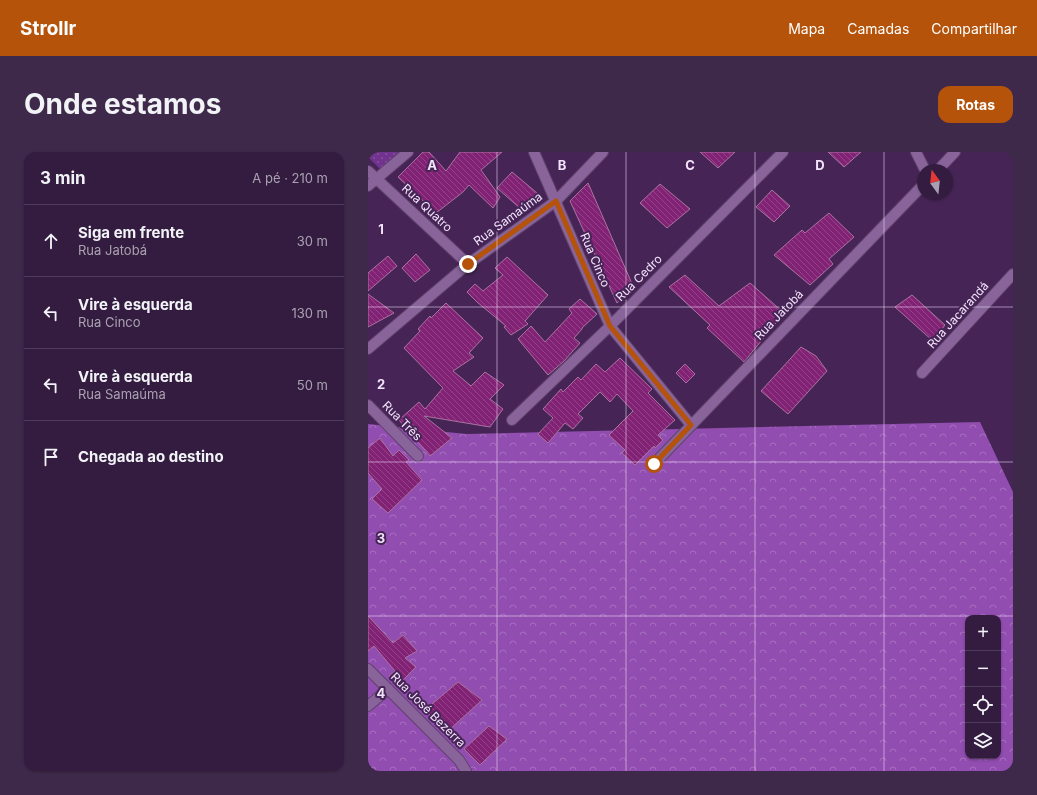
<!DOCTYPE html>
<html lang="pt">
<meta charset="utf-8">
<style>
:root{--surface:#341c40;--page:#3f294b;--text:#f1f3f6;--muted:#a9a1b1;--line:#4e3a59;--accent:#b45309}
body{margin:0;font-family:Inter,sans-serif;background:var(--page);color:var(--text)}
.controls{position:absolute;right:12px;bottom:12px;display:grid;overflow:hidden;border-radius:8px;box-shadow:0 1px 3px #0004}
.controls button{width:36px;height:36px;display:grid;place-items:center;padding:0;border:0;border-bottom:1px solid var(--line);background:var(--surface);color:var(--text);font:20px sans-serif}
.compass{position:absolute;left:549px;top:12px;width:36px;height:36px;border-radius:50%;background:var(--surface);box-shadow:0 1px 3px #0004;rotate:345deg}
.stop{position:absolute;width:12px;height:12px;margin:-9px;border:3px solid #b45309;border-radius:50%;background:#fff}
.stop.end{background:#b45309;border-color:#fff;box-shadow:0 1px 4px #0008}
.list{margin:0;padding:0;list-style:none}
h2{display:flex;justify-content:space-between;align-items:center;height:52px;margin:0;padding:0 16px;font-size:17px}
h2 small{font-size:13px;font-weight:400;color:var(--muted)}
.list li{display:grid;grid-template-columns:26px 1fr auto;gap:12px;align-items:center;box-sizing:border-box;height:72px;padding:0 16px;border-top:1px solid var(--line)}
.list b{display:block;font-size:15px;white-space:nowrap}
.list p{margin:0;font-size:13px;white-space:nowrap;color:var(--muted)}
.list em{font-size:13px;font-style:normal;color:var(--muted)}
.icon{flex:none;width:22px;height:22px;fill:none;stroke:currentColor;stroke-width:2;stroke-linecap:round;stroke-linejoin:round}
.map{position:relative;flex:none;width:645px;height:619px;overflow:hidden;border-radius:12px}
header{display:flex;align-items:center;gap:24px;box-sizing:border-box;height:56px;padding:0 20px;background:var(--accent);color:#fff}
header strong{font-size:19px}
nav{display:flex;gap:22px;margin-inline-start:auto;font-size:14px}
.intro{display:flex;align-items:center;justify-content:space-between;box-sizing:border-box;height:96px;padding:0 24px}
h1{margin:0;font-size:28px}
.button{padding:10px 18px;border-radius:12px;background:var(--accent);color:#fff;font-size:14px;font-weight:700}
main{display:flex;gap:24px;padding:0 24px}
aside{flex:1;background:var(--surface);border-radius:12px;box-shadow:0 1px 3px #0004}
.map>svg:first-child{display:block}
</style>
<header>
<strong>Strollr</strong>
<nav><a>Mapa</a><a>Camadas</a><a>Compartilhar</a></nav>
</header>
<div class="intro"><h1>Onde estamos</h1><a class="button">Rotas</a></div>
<main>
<aside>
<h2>3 min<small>A pé · 210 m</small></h2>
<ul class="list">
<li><svg class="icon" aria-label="ahead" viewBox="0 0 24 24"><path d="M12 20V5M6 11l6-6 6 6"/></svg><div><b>Siga em frente</b><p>Rua Jatobá</p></div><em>30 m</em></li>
<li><svg class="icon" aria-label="left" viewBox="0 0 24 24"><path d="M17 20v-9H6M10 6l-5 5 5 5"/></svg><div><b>Vire à esquerda</b><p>Rua Cinco</p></div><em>130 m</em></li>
<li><svg class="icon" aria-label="left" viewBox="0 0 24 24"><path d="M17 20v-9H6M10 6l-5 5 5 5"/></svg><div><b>Vire à esquerda</b><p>Rua Samaúma</p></div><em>50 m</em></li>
<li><svg class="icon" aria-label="arrive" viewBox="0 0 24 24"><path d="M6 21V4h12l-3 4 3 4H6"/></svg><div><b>Chegada ao destino</b></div></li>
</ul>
</aside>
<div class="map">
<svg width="645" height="619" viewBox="0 0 645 619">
<defs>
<pattern id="grass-dots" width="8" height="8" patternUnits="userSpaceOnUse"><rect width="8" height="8" fill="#71338d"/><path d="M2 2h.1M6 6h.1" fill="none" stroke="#86509e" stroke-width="1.8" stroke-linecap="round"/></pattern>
<pattern id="forest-crowns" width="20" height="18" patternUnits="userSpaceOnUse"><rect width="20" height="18" fill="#914db0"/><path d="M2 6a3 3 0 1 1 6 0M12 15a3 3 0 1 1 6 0" fill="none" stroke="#a66fc0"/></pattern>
<pattern id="building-back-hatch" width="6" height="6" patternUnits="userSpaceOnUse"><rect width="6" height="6" fill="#822275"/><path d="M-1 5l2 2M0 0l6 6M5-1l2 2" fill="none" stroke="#94428a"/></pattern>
</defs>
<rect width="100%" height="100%" fill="#462556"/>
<path fill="url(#grass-dots)" d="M 0,0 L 32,0 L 12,17 L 0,5 Z"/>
<path fill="url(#forest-crowns)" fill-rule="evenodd" d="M 612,270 L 645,340 L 645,619 L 0,619 L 0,272 L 98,282 ZM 600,466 L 630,466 L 630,604 L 600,604 Z"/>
<g fill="url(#building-back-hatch)" stroke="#aa739f">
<path d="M 55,0 L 61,0 L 78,19 L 92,0 L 134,0 L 113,18 L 132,45 L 125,56 L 101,33 L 95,40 L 68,61 L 30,25 Z"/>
<path d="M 332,0 L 367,0 L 350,16 Z"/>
<path d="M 460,0 L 493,0 L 476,15 Z"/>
<path d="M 144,20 L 169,41 L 154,58 L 129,36 Z"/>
<path d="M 220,31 L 265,134 L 249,151 L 202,49 Z"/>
<path d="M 292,32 L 322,57 L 299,76 L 272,51 Z"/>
<path d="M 404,38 L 422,54 L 406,70 L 388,55 Z"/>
<path d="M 461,61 L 486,85 L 461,107 L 465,112 L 442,133 L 406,103 L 434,78 L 437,81 Z"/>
<path d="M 48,102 L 62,118 L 47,130 L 34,116 Z"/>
<path d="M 20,104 L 29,114 L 0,139 L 0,121 Z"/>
<path d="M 139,105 L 180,143 L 157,169 L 160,172 L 143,183 L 136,175 L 138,174 L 109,150 L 99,140 L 107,132 L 115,139 L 135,123 L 127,116 Z"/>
<path d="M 317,123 L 351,154 L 382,131 L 416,161 L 376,210 L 339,176 L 342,173 L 301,135 Z"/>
<path d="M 0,142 L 26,161 L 0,175 Z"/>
<path d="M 544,143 L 577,173 L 565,189 L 527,155 Z"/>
<path d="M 212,147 L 229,162 L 214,176 L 214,177 L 206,186 L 212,191 L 196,209 L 180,223 L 150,187 L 163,174 L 177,190 L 204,161 L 201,157 Z"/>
<path d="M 78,151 L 115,186 L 101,201 L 106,205 L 85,219 L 103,234 L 117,220 L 136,233 L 122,247 L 135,257 L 122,275 L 56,264 L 84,286 L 62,304 L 31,268 L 51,250 L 57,257 L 75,236 L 36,196 L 52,179 L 50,177 L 62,164 L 63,166 Z"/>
<path d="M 433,195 L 448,204 L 459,219 L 420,262 L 393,239 Z"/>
<path d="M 252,206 L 284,237 L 280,241 L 307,268 L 290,283 L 295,288 L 287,296 L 286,294 L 267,313 L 254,301 L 257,298 L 241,283 L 265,259 L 249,242 L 242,250 L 232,240 L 210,262 L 215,266 L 205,277 L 197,271 L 180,291 L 170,282 L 185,266 L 175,257 L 193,237 L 195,240 L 210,225 L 213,228 L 228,212 L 237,220 Z"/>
<path d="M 317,212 L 327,222 L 318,231 L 308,221 Z"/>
<path d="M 12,286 L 25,304 L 31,298 L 41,308 L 38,310 L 54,328 L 20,361 L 4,347 L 14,337 L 0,321 L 0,296 Z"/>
<path d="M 0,464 L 25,491 L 35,483 L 49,499 L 37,506 L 48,515 L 30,533 L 21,524 L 27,519 L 6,494 L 0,499 Z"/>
<path d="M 90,530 L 114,548 L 79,580 L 57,558 Z"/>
<path d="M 121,574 L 139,587 L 112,613 L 96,597 Z"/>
</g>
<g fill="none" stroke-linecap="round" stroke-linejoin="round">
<defs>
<g id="minor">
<path d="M 166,0 L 242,174 L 323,273"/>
<path d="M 548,0 L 557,18"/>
<path d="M 570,18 L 587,0"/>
<path d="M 0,19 L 100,112"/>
<path d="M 0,34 L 40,0"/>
<path d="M 0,197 L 100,112 L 188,49 L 235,0"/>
<path d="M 554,221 L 645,122"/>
<path d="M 0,253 L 50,304"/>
<path d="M 144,268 L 242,174 L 415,0"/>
<path d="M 286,312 L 555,33"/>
<path d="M 0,517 L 91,608 L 98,619"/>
<path d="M 0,554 L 20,537"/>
</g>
</defs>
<use href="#minor" stroke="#60426c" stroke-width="12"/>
<use href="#minor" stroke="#88649b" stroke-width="10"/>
</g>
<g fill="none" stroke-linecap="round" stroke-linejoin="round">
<path stroke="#b45309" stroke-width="5" d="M 100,112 L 188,49 L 242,174 L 323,273 L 286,312"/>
</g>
<path fill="none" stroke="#f3e3fb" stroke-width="1" stroke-opacity="0.55" d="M 129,0 L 129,619M 258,0 L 258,619M 387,0 L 387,619M 516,0 L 516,619M 0,155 L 645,155M 0,310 L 645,310M 0,464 L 645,464"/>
<g text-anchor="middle" stroke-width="4" stroke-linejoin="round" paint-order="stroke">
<g font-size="12" fill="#f3e3fb" stroke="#462556">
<text transform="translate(59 56) rotate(43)" y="4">Rua Quatro</text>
<text transform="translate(140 67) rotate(-36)" y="4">Rua Samaúma</text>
<text transform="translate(227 108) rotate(67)" y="4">Rua Cinco</text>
<text transform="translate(271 126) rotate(-45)" y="4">Rua Cedro</text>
<text transform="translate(411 163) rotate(-46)" y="4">Rua Jatobá</text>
<text transform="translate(590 163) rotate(-48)" y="4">Rua Jacarandá</text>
<text transform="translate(34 269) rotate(45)" y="4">Rua Três</text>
<text transform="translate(60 558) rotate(45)" y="4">Rua José Bezerra</text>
</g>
</g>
<g font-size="13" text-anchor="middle" font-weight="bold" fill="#f3e3fb" stroke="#462556" stroke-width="4" stroke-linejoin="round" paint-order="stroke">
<text x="64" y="18">A</text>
<text x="194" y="18">B</text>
<text x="322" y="18">C</text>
<text x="452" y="18">D</text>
<text x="13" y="82">1</text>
<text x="13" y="237">2</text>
<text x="13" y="391">3</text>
<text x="13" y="546">4</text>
</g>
</svg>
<div class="controls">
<button>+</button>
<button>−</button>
<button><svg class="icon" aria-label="locate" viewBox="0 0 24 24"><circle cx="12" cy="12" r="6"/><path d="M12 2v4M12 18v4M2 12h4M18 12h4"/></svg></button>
<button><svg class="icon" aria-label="layers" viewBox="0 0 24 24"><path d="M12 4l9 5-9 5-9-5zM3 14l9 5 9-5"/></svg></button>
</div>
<svg class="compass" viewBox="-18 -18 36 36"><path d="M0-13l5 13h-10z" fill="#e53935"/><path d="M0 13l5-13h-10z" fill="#a9a1b1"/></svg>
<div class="stop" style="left:286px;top:312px"></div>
<div class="stop end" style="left:100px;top:112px"></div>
</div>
</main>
